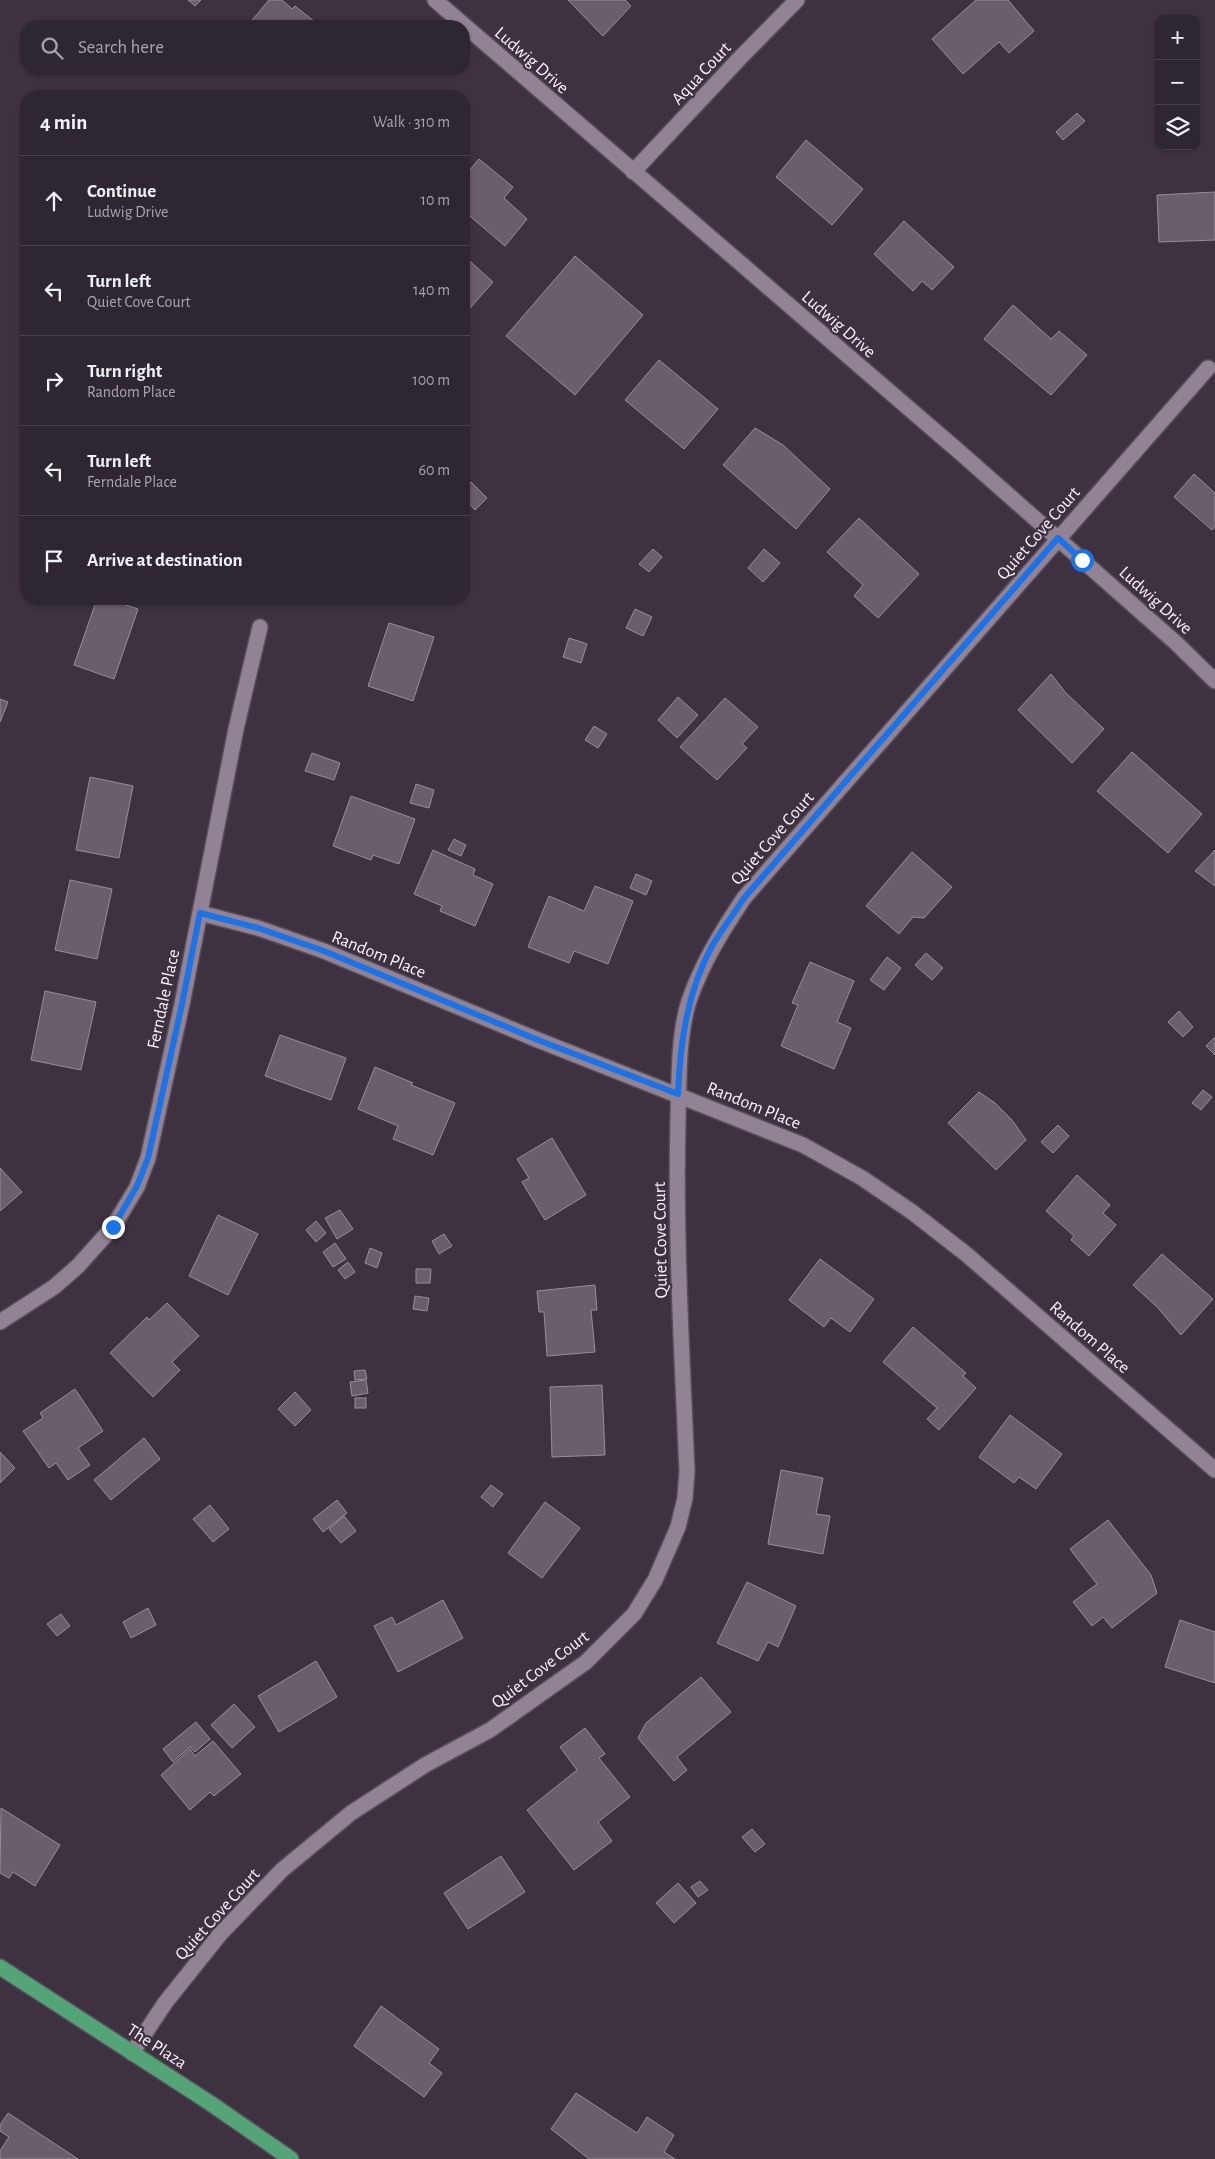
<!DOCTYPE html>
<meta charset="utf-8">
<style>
:root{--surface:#2e2631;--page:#362e39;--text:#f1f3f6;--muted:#a7a5ab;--line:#49434d}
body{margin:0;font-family:"Alegreya Sans",sans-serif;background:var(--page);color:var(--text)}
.controls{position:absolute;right:15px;top:15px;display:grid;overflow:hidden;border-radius:10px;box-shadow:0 1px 4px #0004}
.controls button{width:45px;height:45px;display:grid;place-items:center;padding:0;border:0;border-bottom:1px solid var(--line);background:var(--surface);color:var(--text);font:25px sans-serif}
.stop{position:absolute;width:15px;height:15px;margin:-11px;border:4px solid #1a73e8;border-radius:50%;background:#fff}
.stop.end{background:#1a73e8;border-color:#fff;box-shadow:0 1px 5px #0008}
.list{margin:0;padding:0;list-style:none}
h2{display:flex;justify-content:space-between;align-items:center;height:65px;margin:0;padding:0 20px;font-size:21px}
h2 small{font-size:16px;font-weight:400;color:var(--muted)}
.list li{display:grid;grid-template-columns:32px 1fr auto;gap:15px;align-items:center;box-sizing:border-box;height:90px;padding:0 20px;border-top:1px solid var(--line)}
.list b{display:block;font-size:19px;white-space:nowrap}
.list p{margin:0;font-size:16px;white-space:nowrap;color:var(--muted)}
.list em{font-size:16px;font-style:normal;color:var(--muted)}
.icon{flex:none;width:28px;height:28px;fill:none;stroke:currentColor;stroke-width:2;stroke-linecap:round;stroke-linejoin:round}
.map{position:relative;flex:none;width:1215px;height:2159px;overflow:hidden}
.search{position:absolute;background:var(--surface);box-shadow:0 1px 4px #0004;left:20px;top:20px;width:450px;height:55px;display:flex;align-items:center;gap:12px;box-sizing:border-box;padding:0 18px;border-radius:20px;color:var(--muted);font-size:19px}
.panel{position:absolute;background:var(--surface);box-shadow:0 1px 4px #0004;left:20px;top:90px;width:450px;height:515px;border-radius:20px}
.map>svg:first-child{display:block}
</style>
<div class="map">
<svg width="1215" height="2159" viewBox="0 0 1215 2159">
<rect width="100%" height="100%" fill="#3e3241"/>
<g fill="#6a5d6c" stroke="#9a8c9d">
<path d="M 188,0 L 201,0 L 195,6 Z"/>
<path d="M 269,0 L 282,0 L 292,9 L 295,6 L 320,26 L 250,26 L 248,25 Z"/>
<path d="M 568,0 L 625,0 L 631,6 L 603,36 Z"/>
<path d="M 976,0 L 1008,0 L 1034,31 L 1009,53 L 999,42 L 963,74 L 932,39 Z"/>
<path d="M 1077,113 L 1085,121 L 1063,140 L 1056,132 Z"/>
<path d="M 806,140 L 863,189 L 832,225 L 776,177 Z"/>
<path d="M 479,159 L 513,187 L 504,198 L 527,219 L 505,246 L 464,211 L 464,177 Z"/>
<path d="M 1215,192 L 1215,240 L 1159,242 L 1157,195 Z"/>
<path d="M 904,221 L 954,267 L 932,290 L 922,281 L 913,291 L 874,254 Z"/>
<path d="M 464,256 L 493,282 L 464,315 Z"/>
<path d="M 575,256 L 643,315 L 575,395 L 506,336 Z"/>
<path d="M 1013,305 L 1051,339 L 1059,331 L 1087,355 L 1051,395 L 984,339 Z"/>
<path d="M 659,360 L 718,409 L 684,449 L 625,400 Z"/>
<path d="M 755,428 L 783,445 L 830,489 L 796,529 L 723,465 Z"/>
<path d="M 1194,474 L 1215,493 L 1215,526 L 1212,530 L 1174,497 Z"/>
<path d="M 471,482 L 487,498 L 475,510 L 464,498 L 464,490 Z"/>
<path d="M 859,518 L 919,574 L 878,618 L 854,596 L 863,585 L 827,552 Z"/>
<path d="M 653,549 L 662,557 L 649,572 L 639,564 Z"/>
<path d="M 764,549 L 780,563 L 763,582 L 748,568 Z"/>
<path d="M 97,599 L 108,599 L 138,609 L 114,679 L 74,665 Z"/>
<path d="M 635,609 L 652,617 L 643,636 L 626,628 Z"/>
<path d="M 389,623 L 434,637 L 413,701 L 368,686 Z"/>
<path d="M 569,638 L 587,644 L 581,663 L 563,657 Z"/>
<path d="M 1051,674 L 1065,692 L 1104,729 L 1072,763 L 1018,710 Z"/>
<path d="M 678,697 L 698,715 L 677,738 L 658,720 Z"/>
<path d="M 725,698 L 758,727 L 742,744 L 747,748 L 717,780 L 680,747 Z"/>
<path d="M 0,699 L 8,702 L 0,722 Z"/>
<path d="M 594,726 L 607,734 L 598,748 L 585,740 Z"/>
<path d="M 1132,752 L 1202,814 L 1168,853 L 1097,791 Z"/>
<path d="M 312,753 L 340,763 L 334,780 L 305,771 Z"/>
<path d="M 90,777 L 133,786 L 119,858 L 76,850 Z"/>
<path d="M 416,784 L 434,790 L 429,808 L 410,803 Z"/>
<path d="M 351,796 L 415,819 L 399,864 L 373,855 L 371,860 L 333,846 Z"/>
<path d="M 454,839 L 466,845 L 461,856 L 448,850 Z"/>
<path d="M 433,850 L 475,869 L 473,875 L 493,884 L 475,926 L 440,911 L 442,906 L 414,894 Z"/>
<path d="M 1215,850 L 1215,886 L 1195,871 Z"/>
<path d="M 912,852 L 952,887 L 924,918 L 913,917 L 899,934 L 866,906 Z"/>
<path d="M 636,874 L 652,881 L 646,895 L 630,888 Z"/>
<path d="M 70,880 L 112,889 L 97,959 L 55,950 Z"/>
<path d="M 595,886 L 633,901 L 608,964 L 574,951 L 569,963 L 528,947 L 549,896 L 584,911 Z"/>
<path d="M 926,953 L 943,968 L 932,980 L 915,965 Z"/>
<path d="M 887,957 L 901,968 L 884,990 L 870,980 Z"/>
<path d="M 810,962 L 854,981 L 837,1022 L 851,1028 L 834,1069 L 781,1046 L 798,1005 L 792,1003 Z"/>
<path d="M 45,991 L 96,1002 L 81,1070 L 31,1060 Z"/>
<path d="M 1179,1011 L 1193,1027 L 1183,1037 L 1168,1022 Z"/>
<path d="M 280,1035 L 346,1058 L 331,1100 L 265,1076 Z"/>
<path d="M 1215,1037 L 1215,1055 L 1206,1046 Z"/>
<path d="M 375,1067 L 413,1083 L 411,1085 L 455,1103 L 433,1155 L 393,1139 L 398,1126 L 358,1109 Z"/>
<path d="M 1203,1090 L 1212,1097 L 1201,1110 L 1192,1103 Z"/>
<path d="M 979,1092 L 995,1103 L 1012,1120 L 1026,1140 L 996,1170 L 948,1123 Z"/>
<path d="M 1058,1125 L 1069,1136 L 1053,1153 L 1041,1142 Z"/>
<path d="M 552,1138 L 586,1195 L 545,1220 L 522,1182 L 529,1178 L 517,1159 Z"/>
<path d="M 0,1168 L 22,1192 L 0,1211 Z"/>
<path d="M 1077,1175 L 1110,1205 L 1103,1213 L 1116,1225 L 1089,1256 L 1071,1240 L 1074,1236 L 1046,1211 Z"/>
<path d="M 340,1210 L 353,1229 L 337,1239 L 325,1218 Z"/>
<path d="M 218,1215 L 258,1234 L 228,1295 L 189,1276 Z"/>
<path d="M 316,1221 L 326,1233 L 316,1242 L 306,1230 Z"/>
<path d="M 444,1234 L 452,1246 L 439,1254 L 432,1241 Z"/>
<path d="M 335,1243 L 346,1259 L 333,1267 L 323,1252 Z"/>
<path d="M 370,1248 L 382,1253 L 377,1268 L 365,1263 Z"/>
<path d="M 1162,1254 L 1213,1299 L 1181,1335 L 1157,1307 L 1133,1285 Z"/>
<path d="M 820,1259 L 874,1299 L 850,1332 L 831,1318 L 824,1327 L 789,1300 Z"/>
<path d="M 348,1262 L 355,1272 L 345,1279 L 338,1270 Z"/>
<path d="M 416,1269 L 431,1269 L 430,1283 L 416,1283 Z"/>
<path d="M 595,1285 L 597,1310 L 591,1310 L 595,1352 L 547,1356 L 544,1312 L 539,1312 L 537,1291 Z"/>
<path d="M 415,1296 L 429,1298 L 427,1311 L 413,1309 Z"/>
<path d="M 167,1303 L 199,1336 L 172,1362 L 180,1370 L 153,1397 L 110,1353 L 147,1317 L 149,1320 Z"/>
<path d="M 913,1327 L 966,1373 L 963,1376 L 976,1388 L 939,1430 L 927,1419 L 937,1408 L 883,1362 Z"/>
<path d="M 365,1370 L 367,1379 L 355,1380 L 354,1371 Z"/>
<path d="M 366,1380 L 368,1393 L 352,1396 L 350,1382 Z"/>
<path d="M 602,1385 L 605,1455 L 552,1457 L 550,1387 Z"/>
<path d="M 75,1389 L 103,1431 L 78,1448 L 90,1465 L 68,1480 L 56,1463 L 49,1468 L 23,1431 L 43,1418 L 40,1413 Z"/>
<path d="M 295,1392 L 311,1410 L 295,1426 L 278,1409 Z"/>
<rect x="355" y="1398" width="11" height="10"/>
<path d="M 1010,1415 L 1062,1454 L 1036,1489 L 1019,1477 L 1014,1483 L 979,1457 Z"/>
<path d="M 144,1438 L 160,1459 L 111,1500 L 94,1480 Z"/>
<path d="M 0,1452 L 15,1468 L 0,1483 Z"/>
<path d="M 781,1470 L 823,1478 L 816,1514 L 830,1516 L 823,1554 L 768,1544 Z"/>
<path d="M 491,1485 L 503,1494 L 493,1507 L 481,1497 Z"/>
<path d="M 337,1500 L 347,1513 L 323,1532 L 313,1519 Z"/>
<path d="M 545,1502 L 580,1528 L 542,1578 L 508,1553 Z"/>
<path d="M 210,1505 L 229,1529 L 213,1542 L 193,1519 Z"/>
<path d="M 344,1516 L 356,1531 L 341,1543 L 329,1529 Z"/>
<path d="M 1108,1520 L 1151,1575 L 1157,1593 L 1112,1628 L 1103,1617 L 1092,1626 L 1073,1602 L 1097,1584 L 1070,1549 Z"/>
<path d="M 747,1582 L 796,1606 L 778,1647 L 768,1642 L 758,1661 L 717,1643 Z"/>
<path d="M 443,1600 L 463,1638 L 398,1672 L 374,1626 L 392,1617 L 396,1625 Z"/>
<path d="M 148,1608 L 156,1625 L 131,1638 L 123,1622 Z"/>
<path d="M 61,1614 L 70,1626 L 57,1636 L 47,1624 Z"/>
<path d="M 1180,1620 L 1215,1632 L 1215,1683 L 1165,1667 Z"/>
<path d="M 316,1661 L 337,1697 L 279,1732 L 258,1696 Z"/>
<path d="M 701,1677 L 731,1712 L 677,1757 L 687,1770 L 674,1781 L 638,1738 L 646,1723 Z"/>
<path d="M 234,1704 L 255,1727 L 232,1748 L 211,1725 Z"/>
<path d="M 196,1722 L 210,1739 L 195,1752 L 190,1747 L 173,1762 L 163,1749 Z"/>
<path d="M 585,1728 L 605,1754 L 599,1758 L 630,1797 L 598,1822 L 612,1841 L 574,1870 L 527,1810 L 577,1770 L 560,1747 Z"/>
<path d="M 213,1741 L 241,1774 L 214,1796 L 210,1792 L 190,1810 L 161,1775 L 190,1749 L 195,1756 Z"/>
<path d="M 1,1808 L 60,1845 L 35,1886 L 13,1872 L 9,1878 L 0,1873 Z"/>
<path d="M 752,1829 L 765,1844 L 755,1852 L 742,1837 Z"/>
<path d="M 501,1856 L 525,1892 L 468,1929 L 444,1893 Z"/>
<path d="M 700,1881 L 708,1890 L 698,1897 L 691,1887 Z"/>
<path d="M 678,1883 L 696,1903 L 674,1923 L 656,1903 Z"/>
<path d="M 381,2006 L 439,2049 L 429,2063 L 442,2073 L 424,2097 L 354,2046 Z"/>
<path d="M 576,2093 L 637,2133 L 647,2117 L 674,2135 L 664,2152 L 675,2159 L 589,2159 L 551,2129 Z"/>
<path d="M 8,2113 L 78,2159 L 0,2159 L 0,2151 L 9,2137 L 0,2131 L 0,2125 Z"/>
</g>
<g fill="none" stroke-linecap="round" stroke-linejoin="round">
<defs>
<g id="minor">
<path d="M 435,0 L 963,455 L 1175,642 L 1215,681"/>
<path d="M 633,172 L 739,59 L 797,0"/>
<path d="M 200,913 L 258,928 L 324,951 L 538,1040 L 803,1145 L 862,1178 L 912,1212 L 966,1254 L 1215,1470"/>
<path d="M 0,1322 L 54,1287 L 78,1266 L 113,1227 L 137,1187 L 148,1158 L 182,1004 L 236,729 L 260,627"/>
<path d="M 132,2053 L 165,2003 L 221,1933 L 282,1870 L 351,1813 L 425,1765 L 490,1730 L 586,1662 L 634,1614 L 655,1580 L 678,1527 L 685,1498 L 687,1471 C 682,1355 675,1237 678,1120 C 679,1084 678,1035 689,1001 C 702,963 722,931 744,898 L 1208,368"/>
</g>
<path id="major" d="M 0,1967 L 210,2103 L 291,2159"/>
</defs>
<use href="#minor" stroke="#584e5a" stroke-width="18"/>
<use href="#major" stroke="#584e5a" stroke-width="18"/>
<use href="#minor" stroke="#918394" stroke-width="15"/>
<use href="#major" stroke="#53a577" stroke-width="15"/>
</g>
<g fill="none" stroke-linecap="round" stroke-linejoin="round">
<path stroke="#1a73e8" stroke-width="6" d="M 113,1227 L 137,1186 L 148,1158 L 182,1004 L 200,913 L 258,928 L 324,951 L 538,1040 L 678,1094 C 680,1043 687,992 712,946 C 722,929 734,914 744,898 L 1058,538 L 1082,560"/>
</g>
<g text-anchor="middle" stroke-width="4.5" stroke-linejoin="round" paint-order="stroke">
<g font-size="18" fill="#f9f1fb" stroke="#3e3241">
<text transform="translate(532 60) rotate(41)" y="6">Ludwig Drive</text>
<text transform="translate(701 73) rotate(-47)" y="6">Aqua Court</text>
<text transform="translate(839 324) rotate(41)" y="6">Ludwig Drive</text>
<text transform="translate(1038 533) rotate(-49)" y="6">Quiet Cove Court</text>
<text transform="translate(1156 600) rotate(42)" y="6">Ludwig Drive</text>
<text transform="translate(772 838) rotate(-49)" y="6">Quiet Cove Court</text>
<text transform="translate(379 954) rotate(22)" y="6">Random Place</text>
<text transform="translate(163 999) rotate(-78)" y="6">Ferndale Place</text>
<text transform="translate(754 1105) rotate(22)" y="6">Random Place</text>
<text transform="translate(660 1240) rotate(-91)" y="6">Quiet Cove Court</text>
<text transform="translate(1090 1337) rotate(41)" y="6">Random Place</text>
<text transform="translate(540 1669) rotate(-37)" y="6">Quiet Cove Court</text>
<text transform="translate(217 1914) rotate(-48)" y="6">Quiet Cove Court</text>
<text transform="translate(157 2046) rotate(33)" y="6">The Plaza</text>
</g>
</g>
</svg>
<div class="controls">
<button>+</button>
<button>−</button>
<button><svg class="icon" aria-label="layers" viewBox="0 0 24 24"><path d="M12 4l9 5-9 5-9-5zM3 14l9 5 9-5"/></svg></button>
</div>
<div class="stop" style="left:1082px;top:560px"></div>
<div class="stop end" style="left:113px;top:1227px"></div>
<div class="search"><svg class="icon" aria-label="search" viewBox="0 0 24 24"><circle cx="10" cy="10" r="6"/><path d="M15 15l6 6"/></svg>Search here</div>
<section class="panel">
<h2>4 min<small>Walk · 310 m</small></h2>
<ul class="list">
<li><svg class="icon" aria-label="ahead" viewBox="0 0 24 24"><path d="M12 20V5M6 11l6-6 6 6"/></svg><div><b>Continue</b><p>Ludwig Drive</p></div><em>10 m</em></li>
<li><svg class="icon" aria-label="left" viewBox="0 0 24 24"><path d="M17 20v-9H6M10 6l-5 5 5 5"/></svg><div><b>Turn left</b><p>Quiet Cove Court</p></div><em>140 m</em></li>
<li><svg class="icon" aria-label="right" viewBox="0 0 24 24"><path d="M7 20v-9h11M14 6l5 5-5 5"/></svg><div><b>Turn right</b><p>Random Place</p></div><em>100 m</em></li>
<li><svg class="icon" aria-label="left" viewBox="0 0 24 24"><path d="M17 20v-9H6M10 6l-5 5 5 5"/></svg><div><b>Turn left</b><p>Ferndale Place</p></div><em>60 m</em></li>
<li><svg class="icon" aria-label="arrive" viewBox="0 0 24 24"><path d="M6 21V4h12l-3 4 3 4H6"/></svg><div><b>Arrive at destination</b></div></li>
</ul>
</section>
</div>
